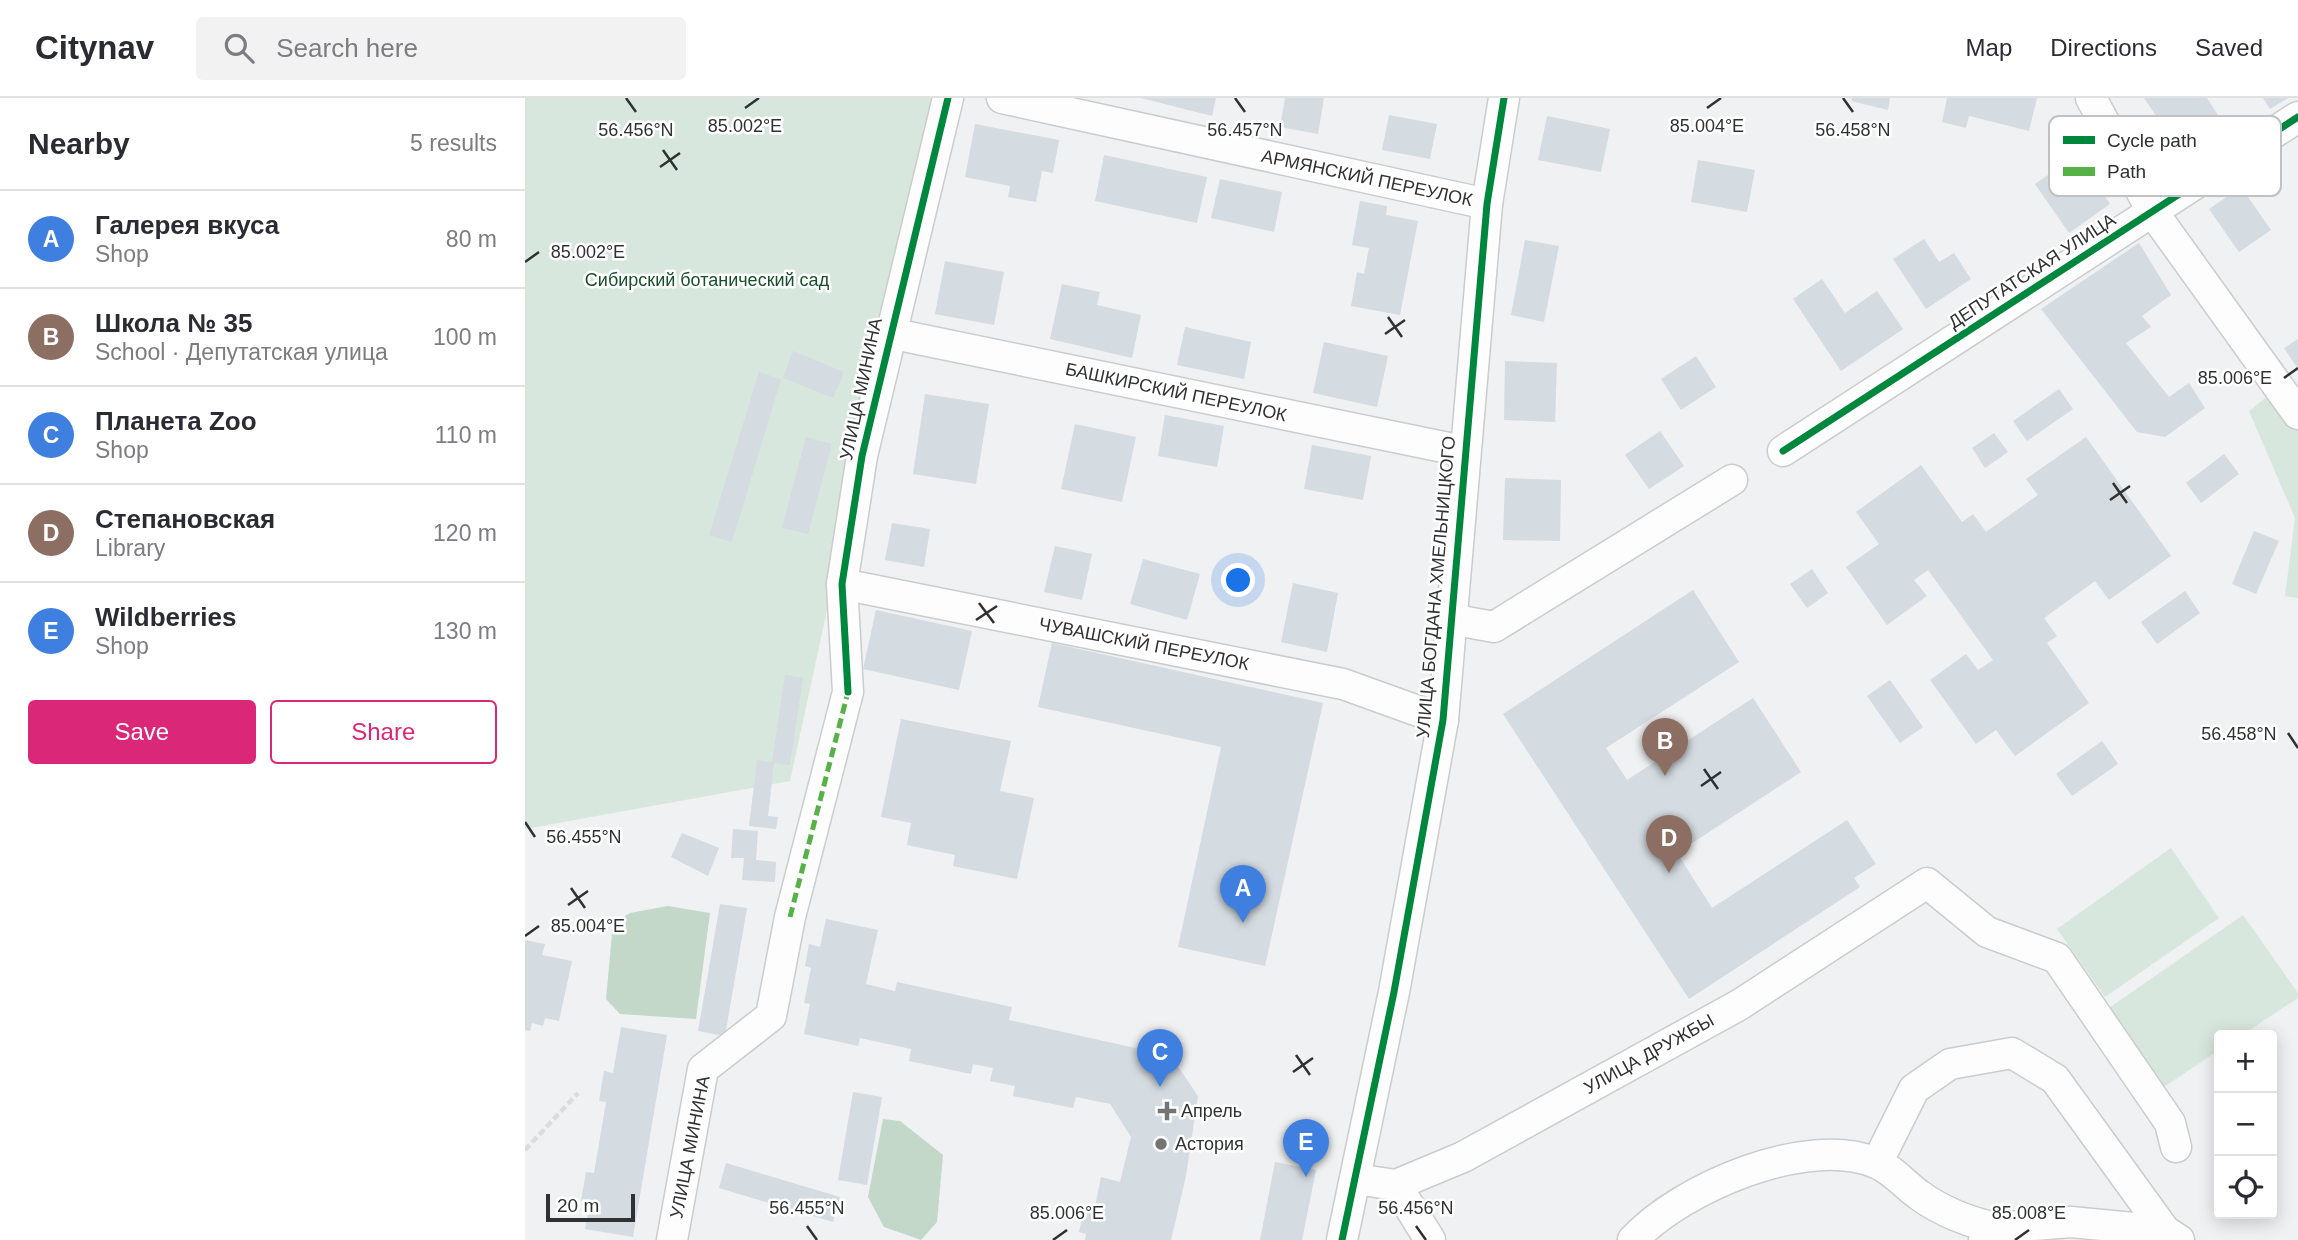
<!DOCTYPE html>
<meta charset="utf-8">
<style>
:root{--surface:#fff;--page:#f2f2f3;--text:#2b2b33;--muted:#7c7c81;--line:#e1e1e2;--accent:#db2777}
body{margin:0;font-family:Helvetica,sans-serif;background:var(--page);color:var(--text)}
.controls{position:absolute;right:21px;bottom:21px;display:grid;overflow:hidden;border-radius:7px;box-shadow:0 4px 18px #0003}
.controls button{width:63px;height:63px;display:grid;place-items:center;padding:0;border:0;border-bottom:2px solid var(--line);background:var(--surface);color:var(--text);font:35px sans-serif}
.scale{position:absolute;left:21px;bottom:18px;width:89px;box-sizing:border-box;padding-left:7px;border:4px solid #303132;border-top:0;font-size:19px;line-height:24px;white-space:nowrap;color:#303132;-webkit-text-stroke:5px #fff;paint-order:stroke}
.you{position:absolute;left:714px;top:483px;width:24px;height:24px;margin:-18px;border:5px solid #fff;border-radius:50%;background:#1a73e8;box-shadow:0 0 0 10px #1a73e833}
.badge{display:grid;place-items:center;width:46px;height:46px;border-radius:50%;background:var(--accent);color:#fff;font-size:23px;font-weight:700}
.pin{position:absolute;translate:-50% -58px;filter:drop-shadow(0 2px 4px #0008)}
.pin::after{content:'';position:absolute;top:37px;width:24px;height:21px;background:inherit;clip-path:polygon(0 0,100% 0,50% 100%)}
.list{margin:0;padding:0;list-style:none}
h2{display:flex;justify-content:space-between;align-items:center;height:91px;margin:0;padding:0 28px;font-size:30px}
h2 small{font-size:23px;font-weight:400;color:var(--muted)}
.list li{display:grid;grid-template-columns:46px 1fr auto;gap:21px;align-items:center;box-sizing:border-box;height:98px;padding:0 28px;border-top:2px solid var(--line)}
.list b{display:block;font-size:26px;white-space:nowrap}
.list p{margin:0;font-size:23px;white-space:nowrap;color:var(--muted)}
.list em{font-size:23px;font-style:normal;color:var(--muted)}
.actions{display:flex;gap:14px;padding:21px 28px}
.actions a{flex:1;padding:16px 0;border:2px solid var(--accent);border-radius:7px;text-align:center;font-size:24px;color:var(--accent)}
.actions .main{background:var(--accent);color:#fff}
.icon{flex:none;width:38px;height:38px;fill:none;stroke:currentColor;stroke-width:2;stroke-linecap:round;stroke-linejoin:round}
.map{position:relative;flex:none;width:1773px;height:1142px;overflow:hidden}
header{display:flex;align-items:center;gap:42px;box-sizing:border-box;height:98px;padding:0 35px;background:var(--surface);border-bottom:2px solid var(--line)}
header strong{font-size:33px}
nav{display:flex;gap:38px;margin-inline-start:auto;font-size:24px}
.search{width:490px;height:63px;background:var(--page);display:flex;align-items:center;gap:18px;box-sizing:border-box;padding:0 24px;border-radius:7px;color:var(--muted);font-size:26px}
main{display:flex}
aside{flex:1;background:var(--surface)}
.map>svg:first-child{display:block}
</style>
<header>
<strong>Citynav</strong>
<div class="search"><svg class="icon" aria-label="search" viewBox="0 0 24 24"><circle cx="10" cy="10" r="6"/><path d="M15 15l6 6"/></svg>Search here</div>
<nav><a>Map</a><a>Directions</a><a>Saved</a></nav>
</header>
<main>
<aside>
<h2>Nearby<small>5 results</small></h2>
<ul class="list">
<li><span class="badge" style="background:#3f7fe0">A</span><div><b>Галерея вкуса</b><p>Shop</p></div><em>80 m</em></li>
<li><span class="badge" style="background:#8d6e63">B</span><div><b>Школа № 35</b><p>School · Депутатская улица</p></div><em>100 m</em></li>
<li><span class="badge" style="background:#3f7fe0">C</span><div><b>Планета Zoo</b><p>Shop</p></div><em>110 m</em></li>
<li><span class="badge" style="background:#8d6e63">D</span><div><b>Степановская</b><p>Library</p></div><em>120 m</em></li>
<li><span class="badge" style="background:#3f7fe0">E</span><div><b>Wildberries</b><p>Shop</p></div><em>130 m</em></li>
</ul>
<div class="actions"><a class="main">Save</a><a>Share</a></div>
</aside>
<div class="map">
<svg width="1773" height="1142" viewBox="0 0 1773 1142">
<rect width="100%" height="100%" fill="#f0f1f2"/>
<g fill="#d8e7dd">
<path d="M 0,0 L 413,0 L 265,683 L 0,731 Z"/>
<path d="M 1744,297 L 1773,325 L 1773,500 L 1760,498 L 1770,420 L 1724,313 Z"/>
<path d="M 1646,750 L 1694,820 L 1580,899 L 1532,831 Z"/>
<path d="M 1718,817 L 1773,895 L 1773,900 L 1717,937 L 1694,937 L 1694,952 L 1636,991 L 1581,912 Z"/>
</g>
<g fill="#c3d8c9">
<path d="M 143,808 L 185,815 L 171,921 L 95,916 L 81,901 L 88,825 L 105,815 Z"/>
<path d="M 358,1021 L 375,1023 L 418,1057 L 412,1124 L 396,1142 L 359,1129 L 343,1099 Z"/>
</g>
<g fill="#d4dbe1">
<path d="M 616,0 L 691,0 L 687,18 Z"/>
<path d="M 760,0 L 799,0 L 793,36 L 755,29 Z"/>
<path d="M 1327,0 L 1365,0 L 1363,12 L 1326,3 Z"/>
<path d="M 1422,0 L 1512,0 L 1504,33 L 1444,18 L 1441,30 L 1417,24 Z"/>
<path d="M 1619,0 L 1682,0 L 1700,28 L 1657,56 Z"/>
<path d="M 1738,0 L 1763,0 L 1745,11 Z"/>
<path d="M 864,17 L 912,26 L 905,61 L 857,52 Z"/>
<path d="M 1022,18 L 1085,31 L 1076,74 L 1013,62 Z"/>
<path d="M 450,26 L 534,42 L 528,75 L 517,73 L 511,104 L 483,99 L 485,88 L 440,79 Z"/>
<path d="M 579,57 L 682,79 L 672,125 L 570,103 Z"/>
<path d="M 1552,57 L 1585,106 L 1544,135 L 1510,86 Z"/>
<path d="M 1173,62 L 1230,72 L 1222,114 L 1166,104 Z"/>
<path d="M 695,81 L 757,94 L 749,134 L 686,120 Z"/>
<path d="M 1716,89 L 1746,132 L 1714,154 L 1684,111 Z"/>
<path d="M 835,103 L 862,108 L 861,117 L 893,123 L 875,217 L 826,208 L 832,174 L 839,176 L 844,150 L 827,147 Z"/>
<path d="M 1399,141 L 1414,164 L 1429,155 L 1446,181 L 1401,211 L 1368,161 Z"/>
<path d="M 1000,142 L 1034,148 L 1019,224 L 986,217 Z"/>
<path d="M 1614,145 L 1646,197 L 1617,218 L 1626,229 L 1601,245 L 1644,299 L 1664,285 L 1680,310 L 1640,339 L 1612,334 L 1516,211 Z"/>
<path d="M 420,163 L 479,174 L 469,227 L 410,216 Z"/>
<path d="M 1297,181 L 1320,215 L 1352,193 L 1378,231 L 1316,273 L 1268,201 Z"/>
<path d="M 537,186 L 575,194 L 572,207 L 616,217 L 607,260 L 525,241 Z"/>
<path d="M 660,229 L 726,244 L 719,281 L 652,267 Z"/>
<path d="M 1773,241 L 1773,271 L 1759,250 Z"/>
<path d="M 799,244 L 863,258 L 852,309 L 788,295 Z"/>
<path d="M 268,253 L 319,274 L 308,300 L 258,280 Z"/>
<path d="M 1171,258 L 1191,289 L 1156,312 L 1136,281 Z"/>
<path d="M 980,263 L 1032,265 L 1030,324 L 979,322 Z"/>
<path d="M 234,274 L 256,281 L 207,444 L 184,437 Z"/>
<path d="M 1534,291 L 1548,311 L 1502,343 L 1488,323 Z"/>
<path d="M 400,296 L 464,306 L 451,386 L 388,376 Z"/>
<path d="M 640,317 L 699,328 L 692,369 L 633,358 Z"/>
<path d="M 550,326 L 611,339 L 597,404 L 536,391 Z"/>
<path d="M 1135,333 L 1159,368 L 1124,391 L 1100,357 Z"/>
<path d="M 1469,335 L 1483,354 L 1460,370 L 1447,350 Z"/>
<path d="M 281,339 L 307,346 L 283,436 L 257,430 Z"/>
<path d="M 1561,339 L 1646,458 L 1584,502 L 1570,483 L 1519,520 L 1532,538 L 1522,545 L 1564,605 L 1490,658 L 1471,632 L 1451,646 L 1405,582 L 1441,556 L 1453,572 L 1468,562 L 1403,472 L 1389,482 L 1402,498 L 1362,527 L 1321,469 L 1354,446 L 1331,414 L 1396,367 L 1437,424 L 1448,416 L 1461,434 L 1513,397 L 1501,381 Z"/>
<path d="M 787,347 L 846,358 L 838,402 L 779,391 Z"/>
<path d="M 1699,356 L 1714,376 L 1676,405 L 1661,385 Z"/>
<path d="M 980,380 L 1036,382 L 1035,443 L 978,442 Z"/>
<path d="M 367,425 L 405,431 L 399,469 L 360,462 Z"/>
<path d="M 1729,433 L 1754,443 L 1731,496 L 1707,486 Z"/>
<path d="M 530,448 L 567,456 L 557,502 L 519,494 Z"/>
<path d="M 618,461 L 675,476 L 662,522 L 605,506 Z"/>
<path d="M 1287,471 L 1303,495 L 1282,510 L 1265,486 Z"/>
<path d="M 768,485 L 813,495 L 802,554 L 756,544 Z"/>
<path d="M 1168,492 L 1214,564 L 1081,650 L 1102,682 L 1228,600 L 1276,674 L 1152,755 L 1187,810 L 1322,722 L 1351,766 L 1329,780 L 1335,789 L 1164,901 L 978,616 Z"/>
<path d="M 1660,493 L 1675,515 L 1632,546 L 1616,524 Z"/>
<path d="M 351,512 L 447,533 L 434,592 L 338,571 Z"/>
<path d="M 527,545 L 798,605 L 740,868 L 653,849 L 696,649 L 513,609 Z"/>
<path d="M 260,577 L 278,580 L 265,667 L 249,665 L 243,718 L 253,719 L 251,731 L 224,728 L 232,662 L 247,664 Z"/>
<path d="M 1365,582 L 1398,629 L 1375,645 L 1342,598 Z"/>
<path d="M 376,621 L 486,643 L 475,693 L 509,700 L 492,781 L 428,768 L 430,757 L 382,747 L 386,725 L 356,719 Z"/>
<path d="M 1577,643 L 1593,666 L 1547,698 L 1531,676 Z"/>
<path d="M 208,731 L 233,733 L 231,762 L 251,764 L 250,784 L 217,782 L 219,760 L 206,760 Z"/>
<path d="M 157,735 L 194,750 L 183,778 L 146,759 Z"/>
<path d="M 195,806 L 222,810 L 200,938 L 173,933 Z"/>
<path d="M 301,821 L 353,832 L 341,886 L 370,893 L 372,884 L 487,909 L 484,922 L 646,958 L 673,998 L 661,1078 L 646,1142 L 560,1142 L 561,1136 L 554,1134 L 560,1107 L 570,1109 L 576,1079 L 595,1084 L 606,1039 L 585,1006 L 551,999 L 548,1010 L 488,998 L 490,988 L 465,983 L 468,970 L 448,966 L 446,976 L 384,963 L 386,951 L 335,940 L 333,948 L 279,936 L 285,906 L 279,905 L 286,870 L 280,868 L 284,846 L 295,849 Z"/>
<path d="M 0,842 L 20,846 L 17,857 L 47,863 L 34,923 L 20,920 L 18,928 L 7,925 L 5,933 L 0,932 Z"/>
<path d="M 96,929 L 142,937 L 108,1139 L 60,1131 L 65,1104 L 56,1103 L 61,1074 L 69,1075 L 81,1004 L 74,1003 L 79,973 L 88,975 Z"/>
<path d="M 328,994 L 357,999 L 342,1087 L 313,1082 Z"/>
<path d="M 750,1064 L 791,1072 L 777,1142 L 735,1142 Z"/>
<path d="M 201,1065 L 315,1099 L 308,1124 L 194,1090 Z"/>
</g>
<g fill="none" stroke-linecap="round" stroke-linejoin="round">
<defs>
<g id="minor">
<path d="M 477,0 L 962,106"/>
<path d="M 1566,0 L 1627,113 L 1773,316"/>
<path d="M 364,235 L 938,353"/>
<path d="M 1258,353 L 1773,19"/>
<path d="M 317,486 L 818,586 L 918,622"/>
<path d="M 925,521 L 969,529 L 1207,382"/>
<path d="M 1352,1065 L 1389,991 L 1425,966 L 1487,955 L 1530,981 L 1640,1133 L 1654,1142"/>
<path d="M 830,1081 L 871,1087 L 938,1059 L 1214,907 L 1402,785 L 1462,834 L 1532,860 L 1645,1025 L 1651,1049"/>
<path d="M 871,1087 L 905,1142"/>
<path d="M 147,1142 L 178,971 L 246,918 L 265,819 L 323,594 L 317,486 L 337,358 L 423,0"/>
<path d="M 817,1142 L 869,894 L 918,622 L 962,106 L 979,0"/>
<path d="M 1108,1142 C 1156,1090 1282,1036 1351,1065 C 1367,1071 1381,1088 1394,1097 C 1416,1113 1445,1125 1472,1130"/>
<path d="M 1459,1142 L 1472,1130 L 1546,1124 L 1640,1133"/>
</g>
</defs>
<use href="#minor" stroke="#cbcccd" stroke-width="33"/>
<path stroke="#dbdcdc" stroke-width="4.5" stroke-dasharray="7 3.5" stroke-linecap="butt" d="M 0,1052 L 53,995"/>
<use href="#minor" stroke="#fdfdfd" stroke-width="30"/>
<path stroke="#56b246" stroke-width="5" stroke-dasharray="10 5" stroke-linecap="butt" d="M 265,819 L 323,594"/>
<defs>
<g id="cycleway">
<path d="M 1258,353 L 1773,19"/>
<path d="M 323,594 L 317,486 L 337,358 L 423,0"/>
<path d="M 817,1142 L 869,894 L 918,622 L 962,106 L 979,0"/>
</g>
</defs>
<use href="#cycleway" stroke="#fff" stroke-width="11"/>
<use href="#cycleway" stroke="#00873e" stroke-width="7"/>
</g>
<path fill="none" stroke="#303132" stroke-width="2.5" d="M 101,0 L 111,14M 710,0 L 720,14M 1318,0 L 1328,14M 220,10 L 234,0M 1182,10 L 1196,0M 138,52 L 152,72M 135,69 L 155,55M 0,164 L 14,154M 863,219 L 877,239M 860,236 L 880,222M 1759,280 L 1773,270M 1588,385 L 1602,405M 1585,402 L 1605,388M 454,505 L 469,525M 451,522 L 472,508M 1763,635 L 1773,650M 1179,671 L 1193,691M 1176,688 L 1196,674M 0,724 L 10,739M 46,790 L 60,810M 43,807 L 63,793M 0,838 L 14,828M 771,957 L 785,977M 768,974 L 788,960M 282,1128 L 292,1142M 891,1128 L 901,1142M 528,1142 L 542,1132M 1490,1142 L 1504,1132"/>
<g fill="#737475" stroke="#fff" stroke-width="2.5">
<path d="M638.5 1002.5h7v7h7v7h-7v7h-7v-7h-7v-7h7z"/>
<circle cx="636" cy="1046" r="7"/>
</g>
<g text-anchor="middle" stroke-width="5" stroke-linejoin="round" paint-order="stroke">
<g font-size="18" fill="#303132" stroke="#fff">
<text transform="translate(842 80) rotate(12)" y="6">АРМЯНСКИЙ ПЕРЕУЛОК</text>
<text transform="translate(1507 173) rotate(-33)" y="6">ДЕПУТАТСКАЯ УЛИЦА</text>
<text transform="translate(336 291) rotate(-78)" y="6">УЛИЦА МИНИНА</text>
<text transform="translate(651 294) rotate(12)" y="6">БАШКИРСКИЙ ПЕРЕУЛОК</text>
<text transform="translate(911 489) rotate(-85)" y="6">УЛИЦА БОГДАНА ХМЕЛЬНИЦКОГО</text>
<text transform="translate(619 546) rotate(11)" y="6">ЧУВАШСКИЙ ПЕРЕУЛОК</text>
<text transform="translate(1124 956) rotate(-29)" y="6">УЛИЦА ДРУЖБЫ</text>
<text transform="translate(165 1049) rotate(-79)" y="6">УЛИЦА МИНИНА</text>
</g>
<g font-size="18" fill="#17502c" stroke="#fff">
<text x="182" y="188">Сибирский ботанический сад</text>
</g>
<g font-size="18" fill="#303132" stroke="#fff" text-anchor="start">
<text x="656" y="1019">Апрель</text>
<text x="650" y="1052">Астория</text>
</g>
</g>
<rect x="1524" y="18" width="232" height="80" rx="10" fill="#fff" stroke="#c1c1c2" stroke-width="2"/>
<rect x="1538" y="38" width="32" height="8" fill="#00873e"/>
<rect x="1538" y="69" width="32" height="9" fill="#56b246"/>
<g font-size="19" fill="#303132">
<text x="1582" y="49">Cycle path</text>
<text x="1582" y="80">Path</text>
</g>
<g font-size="18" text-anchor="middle" fill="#303132" stroke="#fff" stroke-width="5" stroke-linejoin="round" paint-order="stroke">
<text x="220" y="34">85.002°E</text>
<text x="1182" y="34">85.004°E</text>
<text x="111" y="38">56.456°N</text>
<text x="720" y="38">56.457°N</text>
<text x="1328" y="38">56.458°N</text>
<text x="63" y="160">85.002°E</text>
<text x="1710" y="286">85.006°E</text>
<text x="1714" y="642">56.458°N</text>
<text x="59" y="745">56.455°N</text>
<text x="63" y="834">85.004°E</text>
<text x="282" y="1116">56.455°N</text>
<text x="891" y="1116">56.456°N</text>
<text x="542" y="1121">85.006°E</text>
<text x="1504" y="1121">85.008°E</text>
</g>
</svg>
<div class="controls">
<button>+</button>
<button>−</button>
<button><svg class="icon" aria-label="locate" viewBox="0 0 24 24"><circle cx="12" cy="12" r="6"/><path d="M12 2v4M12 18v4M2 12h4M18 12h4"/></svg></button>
</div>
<div class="scale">20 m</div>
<div class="you"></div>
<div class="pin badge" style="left:718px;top:825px;background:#3f7fe0">A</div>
<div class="pin badge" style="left:1140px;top:678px;background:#8d6e63">B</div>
<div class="pin badge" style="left:635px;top:989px;background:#3f7fe0">C</div>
<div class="pin badge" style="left:1144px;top:775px;background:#8d6e63">D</div>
<div class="pin badge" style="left:781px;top:1079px;background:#3f7fe0">E</div>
</div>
</main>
